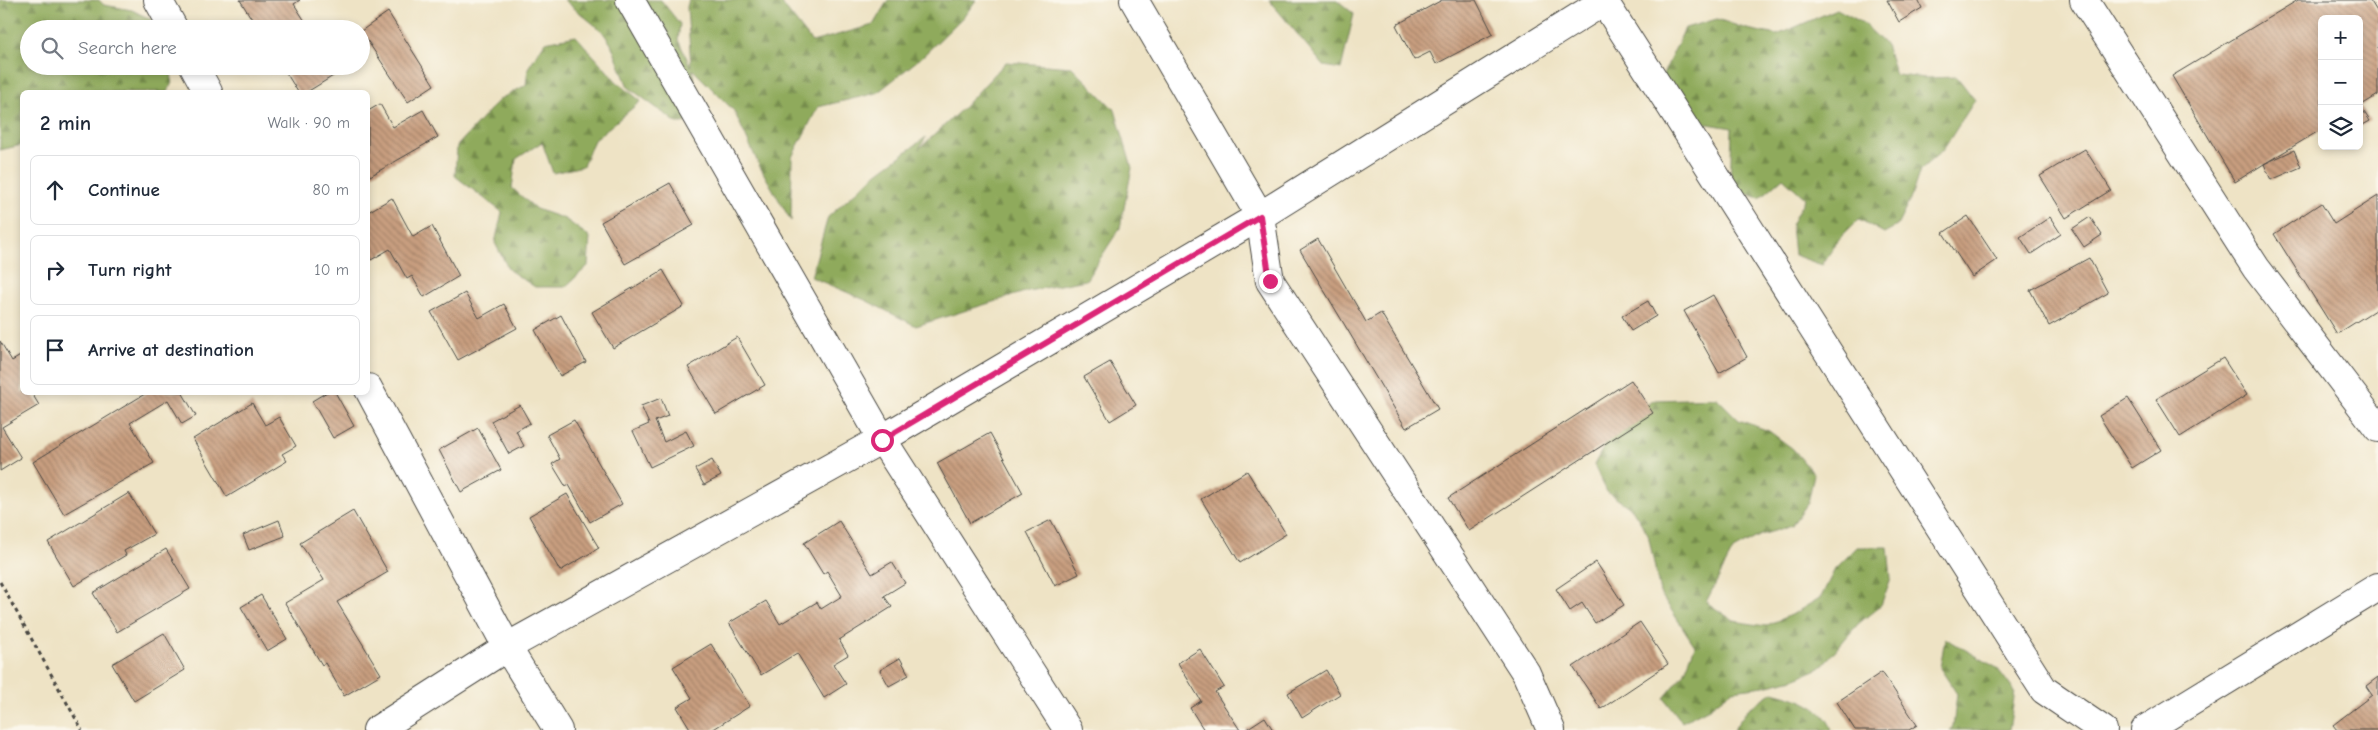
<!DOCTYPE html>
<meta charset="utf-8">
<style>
:root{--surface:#fff;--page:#f6f6f7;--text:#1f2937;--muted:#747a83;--line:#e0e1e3}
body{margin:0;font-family:"Comic Neue",sans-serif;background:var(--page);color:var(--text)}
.controls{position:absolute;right:15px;top:15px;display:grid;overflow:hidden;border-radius:8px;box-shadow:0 2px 8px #0003}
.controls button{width:45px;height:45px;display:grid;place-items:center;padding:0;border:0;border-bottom:1px solid var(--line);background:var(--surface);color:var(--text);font:25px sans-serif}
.stop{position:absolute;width:15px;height:15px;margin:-11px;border:4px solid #db2777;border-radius:50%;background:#fff}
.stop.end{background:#db2777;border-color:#fff;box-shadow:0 1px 5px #0008}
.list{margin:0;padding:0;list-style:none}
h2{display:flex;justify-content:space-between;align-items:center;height:65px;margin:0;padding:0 20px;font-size:21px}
h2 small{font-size:16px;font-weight:400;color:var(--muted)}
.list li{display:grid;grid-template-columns:32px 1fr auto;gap:15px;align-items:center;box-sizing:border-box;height:70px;margin:0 10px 10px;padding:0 10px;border:1px solid var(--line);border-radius:8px}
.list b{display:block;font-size:19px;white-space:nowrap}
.list em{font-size:16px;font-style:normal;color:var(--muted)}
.icon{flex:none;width:28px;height:28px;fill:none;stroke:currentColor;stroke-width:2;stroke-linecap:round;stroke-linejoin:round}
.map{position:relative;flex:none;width:2378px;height:730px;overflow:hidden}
.search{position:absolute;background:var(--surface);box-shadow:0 2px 8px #0003;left:20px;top:20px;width:350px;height:55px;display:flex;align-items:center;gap:12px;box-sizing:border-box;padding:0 18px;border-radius:28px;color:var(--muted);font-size:19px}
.panel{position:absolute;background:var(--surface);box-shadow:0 2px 8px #0003;left:20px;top:90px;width:350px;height:305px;border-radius:8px}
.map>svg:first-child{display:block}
</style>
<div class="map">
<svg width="2378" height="730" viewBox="0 0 2378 730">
<defs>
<pattern id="forest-firs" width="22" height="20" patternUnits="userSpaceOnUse" patternTransform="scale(1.25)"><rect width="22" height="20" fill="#8faa5c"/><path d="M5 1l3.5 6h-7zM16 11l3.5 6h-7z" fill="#758b4c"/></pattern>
<pattern id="building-back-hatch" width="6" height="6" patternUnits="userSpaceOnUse" patternTransform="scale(1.25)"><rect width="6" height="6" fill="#c89e7f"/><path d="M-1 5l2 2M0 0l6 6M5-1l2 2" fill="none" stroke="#a38168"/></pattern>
</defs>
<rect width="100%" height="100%" fill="#fbf7ec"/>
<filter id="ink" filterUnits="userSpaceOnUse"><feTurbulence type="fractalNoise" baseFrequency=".02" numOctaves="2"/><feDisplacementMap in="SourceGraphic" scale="10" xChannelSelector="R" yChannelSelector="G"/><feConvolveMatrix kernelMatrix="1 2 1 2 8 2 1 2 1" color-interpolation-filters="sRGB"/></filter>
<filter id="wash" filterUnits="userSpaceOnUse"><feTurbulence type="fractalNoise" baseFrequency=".0096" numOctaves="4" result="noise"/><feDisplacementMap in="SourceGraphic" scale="20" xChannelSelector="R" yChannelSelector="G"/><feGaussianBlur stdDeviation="1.12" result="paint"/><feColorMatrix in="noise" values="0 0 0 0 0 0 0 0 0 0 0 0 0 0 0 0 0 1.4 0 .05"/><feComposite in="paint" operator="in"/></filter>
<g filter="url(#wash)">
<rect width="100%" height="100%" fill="#eee3c5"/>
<g fill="url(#forest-firs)" stroke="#5d6a44">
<path d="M 0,0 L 99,0 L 104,5 L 132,10 L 158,23 L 161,29 L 29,29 L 29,66 L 171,66 L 172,82 L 168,92 L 22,92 L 22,145 L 0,150 Z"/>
<path d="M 564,0 L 661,0 L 680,24 L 678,40 L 691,67 L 687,7 L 689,0 L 779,0 L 812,42 L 873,25 L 888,0 L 976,0 L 966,14 L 923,56 L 877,93 L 818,107 L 792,157 L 791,221 L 760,167 L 734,111 L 692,69 L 697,94 L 708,105 C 700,116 692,124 677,123 L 628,87 L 611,44 L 602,31 Z"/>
<path d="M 1269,0 L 1337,0 L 1354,14 L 1341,69 L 1324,66 Z"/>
<path d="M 1837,9 L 1863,23 L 1886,45 L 1896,75 L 1926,78 L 1957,77 L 1975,100 L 1943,150 L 1920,170 L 1910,200 L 1897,226 L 1884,233 L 1859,219 L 1839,239 L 1822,265 L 1794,255 L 1791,225 L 1805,198 L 1783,178 L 1760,198 L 1730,189 L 1732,128 L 1702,123 L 1671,113 L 1658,85 L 1685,28 L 1717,19 L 1747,29 L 1777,35 Z"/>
<path d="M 576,36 L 617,82 L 641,101 L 594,140 L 583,166 L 553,173 L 542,142 L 516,159 L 512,188 L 536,209 L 565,219 L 590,237 L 588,266 L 565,287 L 535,287 L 509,270 L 495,243 L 502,212 L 455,176 L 457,146 L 500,99 L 526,85 L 528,68 L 545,42 Z"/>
<path d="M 1006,62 L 1072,67 L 1115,110 L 1132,168 L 1120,228 L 1086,280 L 1028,291 L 916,326 L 865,300 L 811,277 L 828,217 L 876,174 L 926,137 L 919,149 L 963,108 Z"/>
<path d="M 1717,398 L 1739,420 L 1769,431 L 1793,449 L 1814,474 L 1808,503 L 1791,526 L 1761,535 L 1733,550 L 1706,602 L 1734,621 L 1765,626 L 1795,613 L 1821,597 L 1835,569 L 1857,547 L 1888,547 L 1891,578 L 1881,605 L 1858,624 L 1820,668 L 1794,679 L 1764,686 L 1733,690 L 1709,708 L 1682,722 L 1664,698 L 1684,674 L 1695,646 L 1660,593 L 1648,534 L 1632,509 L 1607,492 L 1594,465 L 1608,439 L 1628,415 L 1655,400 Z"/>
<path d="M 1945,638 L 1997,668 L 2015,692 L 2009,730 L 1950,730 L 1953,726 L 1957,694 L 1940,668 Z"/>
<path d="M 1773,692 C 1796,698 1824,705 1832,730 L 1733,730 L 1748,709 Z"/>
</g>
<g id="blocks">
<g fill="url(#building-back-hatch)">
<path d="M 240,0 L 300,0 L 294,4 L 310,29 L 258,29 Z"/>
<path d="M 1442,0 L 1476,0 L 1493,34 L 1436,64 L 1430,52 L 1414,60 L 1396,25 Z"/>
<path d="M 1887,0 L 1918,0 L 1922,8 L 1899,22 Z"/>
<path d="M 2298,0 L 2370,0 L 2378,13 L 2378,95 L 2360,106 L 2370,121 L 2359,127 L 2359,19 L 2322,19 L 2322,129 L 2264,164 L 2294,150 L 2301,167 L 2271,180 L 2264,164 L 2235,182 L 2172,76 Z"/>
<path d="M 388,12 L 434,85 L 408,102 L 361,31 Z"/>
<path d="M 282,66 L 333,66 L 338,73 L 307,92 L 298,92 Z"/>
<path d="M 380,104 L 393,127 L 423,110 L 438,137 L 370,176 L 368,172 L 368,111 Z"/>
<path d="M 2085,149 L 2111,190 L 2066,218 L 2040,176 Z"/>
<path d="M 670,183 L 694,225 L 625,264 L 601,222 Z"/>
<path d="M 2378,196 L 2378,308 L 2337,334 L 2274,234 L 2321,203 L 2334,224 Z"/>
<path d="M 392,198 L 413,237 L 432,226 L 459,276 L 424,297 L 412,276 L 407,279 L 390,249 L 371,260 L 368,254 L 368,212 Z"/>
<path d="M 1968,216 L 1997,260 L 1972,277 L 1943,233 Z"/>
<path d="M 2050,217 L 2061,234 L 2031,254 L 2020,237 Z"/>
<path d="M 2090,217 L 2102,235 L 2084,247 L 2072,229 Z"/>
<path d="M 1318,239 L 1366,322 L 1381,313 L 1438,409 L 1406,428 L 1300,250 Z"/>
<path d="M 2089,258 L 2108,293 L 2049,326 L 2030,290 Z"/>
<path d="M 663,270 L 684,306 L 613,348 L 592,312 Z"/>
<path d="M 465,293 L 479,318 L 504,304 L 517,328 L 458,360 L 431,312 Z"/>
<path d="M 1713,295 L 1747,357 L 1719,373 L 1684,311 Z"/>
<path d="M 1648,301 L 1656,316 L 1631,331 L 1622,316 Z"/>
<path d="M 561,315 L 586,362 L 560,376 L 535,330 Z"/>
<path d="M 737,337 L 765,385 L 716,414 L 688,367 Z"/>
<path d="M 0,341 L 12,361 L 22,355 L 22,392 L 31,392 L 39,405 L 2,427 L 21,458 L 0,471 Z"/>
<path d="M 2223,358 L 2247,395 L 2180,437 L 2156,399 Z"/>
<path d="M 1110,362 L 1136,405 L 1110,421 L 1084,377 Z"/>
<path d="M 1631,380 L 1653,413 L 1469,531 L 1448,498 Z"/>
<path d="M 148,392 L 182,392 L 196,416 L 182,424 L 168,400 L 130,423 L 154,463 L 64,514 L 33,462 Z"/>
<path d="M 327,392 L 335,392 L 354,426 L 333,438 L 312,401 Z"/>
<path d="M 661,398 L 668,416 L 655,421 L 664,442 L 686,431 L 694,446 L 650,467 L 633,431 L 649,424 L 641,406 Z"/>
<path d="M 2128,398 L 2161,450 L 2132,468 L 2099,416 Z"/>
<path d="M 252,403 L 265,425 L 279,417 L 296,446 L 282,454 L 287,461 L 227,497 L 193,439 Z"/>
<path d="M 520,405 L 530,423 L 516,431 L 524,446 L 509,454 L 491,421 Z"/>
<path d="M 574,420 L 622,504 L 590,522 L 569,485 L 566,487 L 552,464 L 560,459 L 547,435 Z"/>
<path d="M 478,428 L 501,470 L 461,492 L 439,450 Z"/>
<path d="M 990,433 L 1023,493 L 970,523 L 937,463 Z"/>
<path d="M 712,460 L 721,476 L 704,485 L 695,469 Z"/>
<path d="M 1247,471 L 1286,534 L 1240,563 L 1201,499 Z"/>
<path d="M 129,493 L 154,534 L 124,551 L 126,555 L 74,586 L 48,542 Z"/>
<path d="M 567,494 L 599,548 L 560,571 L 529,516 Z"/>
<path d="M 353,511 L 388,572 L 337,602 L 381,674 L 344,696 L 325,663 L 322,665 L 285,603 L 324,580 L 300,543 Z"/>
<path d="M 279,520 L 285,536 L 249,550 L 243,535 Z"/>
<path d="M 1051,520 L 1079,574 L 1055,586 L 1027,532 Z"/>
<path d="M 839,521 L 872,574 L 892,562 L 905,583 L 884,596 L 892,607 L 839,640 L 848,655 L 833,664 L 846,684 L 824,698 L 797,653 L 761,675 L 729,623 L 766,601 L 780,624 L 817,602 L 821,609 L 842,596 L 827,571 L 823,574 L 804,543 Z"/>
<path d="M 166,549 L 190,589 L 117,632 L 93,593 Z"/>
<path d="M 1596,562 L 1624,605 L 1595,623 L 1582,603 L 1570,611 L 1556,589 Z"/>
<path d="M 261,595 L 287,639 L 267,651 L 241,607 Z"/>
<path d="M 1640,622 L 1668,664 L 1601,709 L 1573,667 Z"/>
<path d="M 164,633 L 185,670 L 134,701 L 112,664 Z"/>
<path d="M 711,644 L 750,706 L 712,730 L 691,730 L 677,707 L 692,698 L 673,667 Z"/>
<path d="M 1200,649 L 1224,687 L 1215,692 L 1240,730 L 1204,730 L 1190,708 L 1201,701 L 1178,663 Z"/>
<path d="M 900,658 L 909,675 L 889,686 L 880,670 Z"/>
<path d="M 1326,670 L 1340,694 L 1302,718 L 1288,693 Z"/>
<path d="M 1882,672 L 1917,725 L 1909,730 L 1855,730 L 1837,702 Z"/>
<path d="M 2378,677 L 2378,730 L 2337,730 L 2333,725 L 2372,695 L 2366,686 Z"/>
<path d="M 1265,717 L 1273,730 L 1245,730 Z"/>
</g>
</g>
</g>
<g filter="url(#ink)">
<use href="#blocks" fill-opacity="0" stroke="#484742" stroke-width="1"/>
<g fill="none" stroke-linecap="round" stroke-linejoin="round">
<defs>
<g id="minor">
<path d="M 158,0 L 174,29"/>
<path d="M 630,0 L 882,439 L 1068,730"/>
<path d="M 1134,0 L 1260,216 L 1270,281 L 1526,673 L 1551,730"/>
<path d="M 1603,0 L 2044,690 L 2103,730"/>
<path d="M 2084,0 L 2256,268 L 2378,428"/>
<path d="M 194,66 L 208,92"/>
<path d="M 368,388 L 507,647 L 558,730"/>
<path d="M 377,730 L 507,647 L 882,439 L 1260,216 L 1606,0"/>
<path d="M 2145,730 L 2378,587"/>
</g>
</defs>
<use href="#minor" stroke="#484742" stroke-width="30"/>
<path stroke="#484742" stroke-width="3" stroke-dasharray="4 4" stroke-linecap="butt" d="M 0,582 L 82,730"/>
<use href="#minor" stroke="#fff" stroke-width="28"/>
</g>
</g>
<g fill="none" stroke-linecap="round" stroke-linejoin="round" filter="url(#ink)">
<path stroke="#db2777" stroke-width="6" d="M 882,440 L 1260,216 L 1270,281"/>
</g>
</svg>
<div class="controls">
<button>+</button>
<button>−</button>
<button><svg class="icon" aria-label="layers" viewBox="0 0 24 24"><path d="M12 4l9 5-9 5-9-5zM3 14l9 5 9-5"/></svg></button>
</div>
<div class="stop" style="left:882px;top:440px"></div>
<div class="stop end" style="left:1270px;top:281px"></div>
<div class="search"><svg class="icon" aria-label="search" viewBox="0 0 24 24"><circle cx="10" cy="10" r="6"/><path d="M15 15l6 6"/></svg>Search here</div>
<section class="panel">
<h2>2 min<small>Walk · 90 m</small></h2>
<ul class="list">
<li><svg class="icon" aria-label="ahead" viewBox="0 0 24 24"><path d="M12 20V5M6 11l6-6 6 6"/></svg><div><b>Continue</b></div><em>80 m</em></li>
<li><svg class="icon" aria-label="right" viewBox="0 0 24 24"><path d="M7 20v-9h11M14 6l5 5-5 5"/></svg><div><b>Turn right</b></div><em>10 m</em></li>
<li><svg class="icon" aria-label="arrive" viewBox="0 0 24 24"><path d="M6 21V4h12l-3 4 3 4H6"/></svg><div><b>Arrive at destination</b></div></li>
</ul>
</section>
</div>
